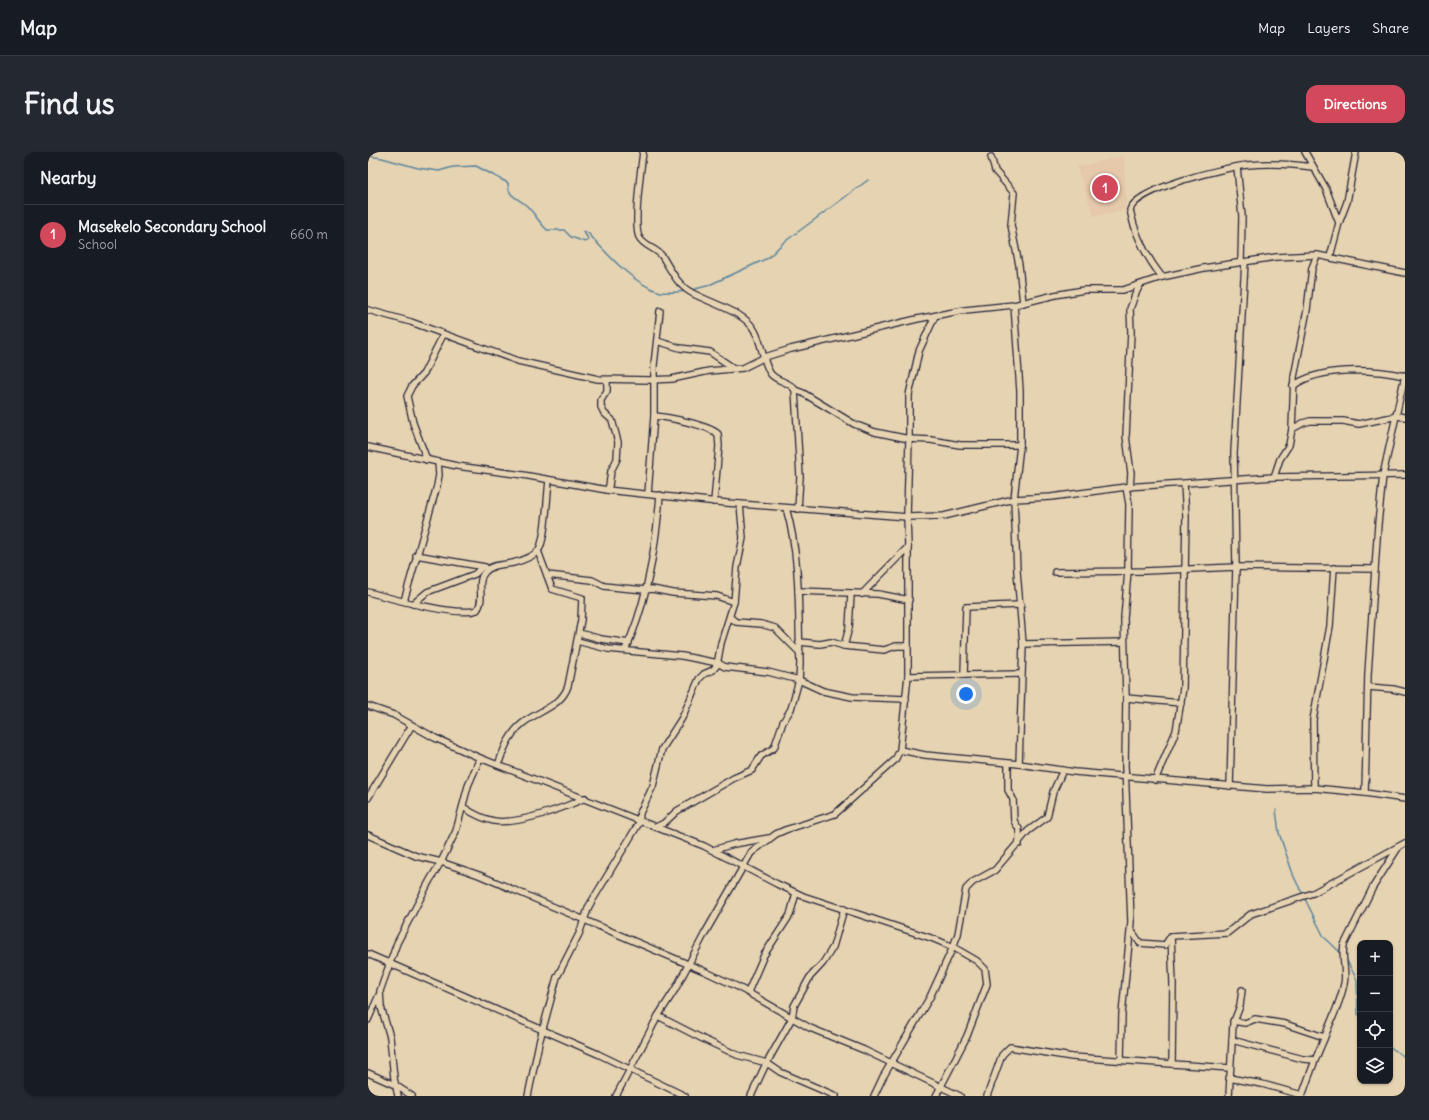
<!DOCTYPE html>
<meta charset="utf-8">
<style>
:root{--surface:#171b24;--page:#242831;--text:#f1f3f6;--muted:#9ea1a6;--line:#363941;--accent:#d1495b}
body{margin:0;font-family:Delius,sans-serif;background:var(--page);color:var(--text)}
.controls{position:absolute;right:12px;bottom:12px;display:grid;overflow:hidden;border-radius:8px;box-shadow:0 1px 3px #0004}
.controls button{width:36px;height:36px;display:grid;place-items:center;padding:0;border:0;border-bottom:1px solid var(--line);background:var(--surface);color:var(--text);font:20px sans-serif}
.you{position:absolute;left:598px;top:542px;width:14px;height:14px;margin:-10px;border:3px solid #fff;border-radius:50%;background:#1a73e8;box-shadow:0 0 0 6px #1a73e833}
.badge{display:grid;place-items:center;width:26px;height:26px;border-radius:50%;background:var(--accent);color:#fff;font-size:13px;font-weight:700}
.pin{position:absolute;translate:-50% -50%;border:2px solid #fff;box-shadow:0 1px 4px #0006}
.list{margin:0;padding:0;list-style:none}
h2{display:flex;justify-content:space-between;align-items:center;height:52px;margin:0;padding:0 16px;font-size:17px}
h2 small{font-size:13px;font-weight:400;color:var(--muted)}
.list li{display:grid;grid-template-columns:26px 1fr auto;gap:12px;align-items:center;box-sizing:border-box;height:60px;padding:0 16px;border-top:1px solid var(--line)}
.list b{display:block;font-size:15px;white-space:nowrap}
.list p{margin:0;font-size:13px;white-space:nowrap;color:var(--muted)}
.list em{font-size:13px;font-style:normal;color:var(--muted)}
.icon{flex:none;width:22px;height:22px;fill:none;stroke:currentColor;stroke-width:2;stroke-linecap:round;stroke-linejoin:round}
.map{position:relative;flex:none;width:1037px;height:944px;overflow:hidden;border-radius:12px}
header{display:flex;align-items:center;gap:24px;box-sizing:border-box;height:56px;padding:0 20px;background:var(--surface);border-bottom:1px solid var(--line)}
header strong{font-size:19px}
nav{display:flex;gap:22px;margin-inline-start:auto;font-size:14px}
.intro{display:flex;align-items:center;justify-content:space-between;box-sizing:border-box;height:96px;padding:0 24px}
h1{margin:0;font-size:28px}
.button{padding:10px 18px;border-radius:12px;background:var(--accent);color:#fff;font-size:14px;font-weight:700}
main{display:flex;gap:24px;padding:0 24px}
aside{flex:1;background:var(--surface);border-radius:12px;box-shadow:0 1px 3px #0004}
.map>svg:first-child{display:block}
</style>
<header>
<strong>Map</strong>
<nav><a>Map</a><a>Layers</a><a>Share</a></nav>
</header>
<div class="intro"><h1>Find us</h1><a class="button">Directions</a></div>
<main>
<aside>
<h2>Nearby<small></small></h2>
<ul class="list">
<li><span class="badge">1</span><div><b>Masekelo Secondary School</b><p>School</p></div><em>660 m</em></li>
</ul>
</aside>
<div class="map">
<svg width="1037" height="944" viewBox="0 0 1037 944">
<rect width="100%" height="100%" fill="#e6d3b1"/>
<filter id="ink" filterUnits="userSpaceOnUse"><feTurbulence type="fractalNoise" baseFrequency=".025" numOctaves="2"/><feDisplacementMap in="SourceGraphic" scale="8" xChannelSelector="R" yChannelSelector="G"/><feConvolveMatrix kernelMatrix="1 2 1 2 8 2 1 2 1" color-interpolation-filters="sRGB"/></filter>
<g filter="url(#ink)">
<path fill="#e6c8aa" d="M 756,4 L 758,57 L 726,64 L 709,15 Z"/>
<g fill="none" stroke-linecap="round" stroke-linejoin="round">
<g stroke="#5a859e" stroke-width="1.5">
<path d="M 0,4 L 14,6 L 50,16 L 71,19 L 85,15 L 108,14 L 140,31 C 140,46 150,45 159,54 C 166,61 171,70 179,78 L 196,78 L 203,85 L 217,90 L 221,88 L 215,79 L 220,81 C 237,100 267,134 293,140 C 301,141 309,140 318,139"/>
<path d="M 323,138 L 339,134 L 400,106 L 415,91 L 500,28"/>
<path d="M 908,658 L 911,681 L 926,725 L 956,785 L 973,801"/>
<path d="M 977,805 L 989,828 L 990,862 L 992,864"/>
<path d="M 1022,895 L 1037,905"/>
</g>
<defs>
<g id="minor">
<path d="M 275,0 C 273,16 265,73 271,85 C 275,94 288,96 294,104 C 303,118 309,133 324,141 C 341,150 368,158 381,171 C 394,184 393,206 402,221 C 408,230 422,229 427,238 L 432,325 L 430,357"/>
<path d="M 937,0 L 958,37 L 971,71 L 962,105"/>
<path d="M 623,5 L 627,19 L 646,41 L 643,73 L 651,113 L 655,151"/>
<path d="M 869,15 L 874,64 L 873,110"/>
<path d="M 971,71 L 979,50 L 988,0"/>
<path d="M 794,125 C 779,106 767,82 762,58 C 768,36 858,15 880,13 C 902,11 923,12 945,15"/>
<path d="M 646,153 L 652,239 L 652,293 L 646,347 L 649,419 L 655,492 L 651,612"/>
<path d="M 0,158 L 43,170 L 150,209 L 230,227 L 281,228 L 304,227 L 341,219 L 375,216 L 397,205 L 423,197 L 549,167 L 597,158 L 646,153 L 687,143 L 716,138 L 755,138 L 794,125 L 836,116 L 908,105 L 949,103 L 1037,121"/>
<path d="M 289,189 L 312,196 L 342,200 L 367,217"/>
<path d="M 925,234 C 952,214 1006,217 1037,224"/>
<path d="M 427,238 L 435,241 L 486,272 L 507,280 L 541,287 L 563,288 L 592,293 L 652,293"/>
<path d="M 286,264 C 300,265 340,273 350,282 L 351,294 L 346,350"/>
<path d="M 924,277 L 935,271 L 942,269 L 975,269 L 991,272 L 1029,264 L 1037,265"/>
<path d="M 0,295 L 89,314 L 155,323 L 239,338 L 359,351 L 539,365 L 576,364 L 646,347 L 683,345 L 758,335 L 906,325 L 1037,323"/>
<path d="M 59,308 L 45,271 L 39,244 L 44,234 L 56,221 L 75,183"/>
<path d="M 906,325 L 912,307 L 921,293 L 924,277 L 926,225 L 939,158 L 944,116 L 949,103"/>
<path d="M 762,335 L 763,321 L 758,284 L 763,180 L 762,157 L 767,143 L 772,133"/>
<path d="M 239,338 L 241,334 L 243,319 L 249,307 L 250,290 L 244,268 L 236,261 L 233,255 L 233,248 L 239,239 L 239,228"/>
<path d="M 280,342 L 286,264 L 286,213 L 292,159"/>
<path d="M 48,403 L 117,415"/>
<path d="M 687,420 L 777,419 L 868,415 L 1007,417"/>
<path d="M 179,423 L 224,428 L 236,434 L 254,436 L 278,438 L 284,437 L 305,441 L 349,444 L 366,450"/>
<path d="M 430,439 L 510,442 L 541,448"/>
<path d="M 0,440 C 21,446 90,465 109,458 C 118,447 107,430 117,420 C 124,412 135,413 145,411 C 153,409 164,405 170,399 C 178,389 179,343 181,329"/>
<path d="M 494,442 L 540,395"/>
<path d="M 36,449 L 69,334 L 71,323 L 70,310"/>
<path d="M 45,452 L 59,440 L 107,422 L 114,415"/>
<path d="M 362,465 L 368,470 L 393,472 L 407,476 L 432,501"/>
<path d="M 211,481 L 233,487 L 261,491"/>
<path d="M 209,489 L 240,497 L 314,504 L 350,511 L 357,515 L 400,520 L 431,528 L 455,539 L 484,545 L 538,547"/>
<path d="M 431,490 L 452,492 L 463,490 L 476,494 L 516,498 L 528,494 L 540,494"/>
<path d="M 655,492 L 756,490"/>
<path d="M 476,494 L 481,476 L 483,442"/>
<path d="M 257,498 C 279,453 288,393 292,343"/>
<path d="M 596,523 L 598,455 L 653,453"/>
<path d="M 540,524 L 653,522"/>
<path d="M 1000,535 L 1025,537 L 1037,540"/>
<path d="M 758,546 L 813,551"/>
<path d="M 0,554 L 26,563 L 67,586 L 112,606 L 336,694 L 409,732 L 435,744 L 566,787 L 585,795 L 609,809 L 617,817 L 619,832 L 599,884 L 568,944"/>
<path d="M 532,598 L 557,603 L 651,612 L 707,620 L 899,637 L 946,636 L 997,641 L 1037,647"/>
<path d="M 640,612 L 640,638 L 645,647 L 646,669 L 651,677 L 651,692"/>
<path d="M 130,613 C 136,597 141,582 155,571 C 171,558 193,555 200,534 L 213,468 L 214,446 L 184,437 L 170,399"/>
<path d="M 787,628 L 808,579 L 815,536 L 818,365 L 816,332"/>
<path d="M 862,634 L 868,415 L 866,301 L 877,110"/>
<path d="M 946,636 L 945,568 L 962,474 L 966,416"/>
<path d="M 997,641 L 1000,522 L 1010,372 L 1015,323 L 1037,223"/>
<path d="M 0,646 L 44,573"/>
<path d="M 95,655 C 104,661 115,667 126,669 C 149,673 196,656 217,646"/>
<path d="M 288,675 L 296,671 L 309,659 L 366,626 L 384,618 L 393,604 L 406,596 L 415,570 L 423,557 L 431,528 L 432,512 C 430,459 433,407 418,356"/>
<path d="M 0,683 L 48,704 L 73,710 L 111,723 L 336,819 L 370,835 L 442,876 L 496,898 L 592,944"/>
<path d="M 345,698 L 366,692 L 401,686"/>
<path d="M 763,778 L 772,791 L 797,793 L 803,784 L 859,781 L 883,762 L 945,741 L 1037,691"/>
<path d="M 803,784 L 805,831 L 804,912"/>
<path d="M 0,802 L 230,902 L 317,944"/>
<path d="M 380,840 L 396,803 L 422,763 L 428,741"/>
<path d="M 290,864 L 335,887 L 369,903 L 399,911 L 412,920 L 468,944"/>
<path d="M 0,868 L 11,843"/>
<path d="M 865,869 L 877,871 L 887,867 L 917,872 L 956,885"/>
<path d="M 864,888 L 935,907 L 947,908"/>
<path d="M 753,908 L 754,862 L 763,770 L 757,614 L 758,546 L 756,466 L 760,419 L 761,352 L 758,335"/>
<path d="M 0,921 L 27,933 L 44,944"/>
<path d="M 861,926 L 894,932 L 934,943"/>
<path d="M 30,944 L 26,926 L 22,885 L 13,855 L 12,839 L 29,791 L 62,728 L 73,710 L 88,679 L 100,634 L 112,606"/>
<path d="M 160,944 L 171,891 L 189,825 L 211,782 L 221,754 L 271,671 L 272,661 L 285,634 L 294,597 L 314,566 L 331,527 L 336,522 L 345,518 L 349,513 L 353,491 L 366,450 L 369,415 L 375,386 L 372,352"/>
<path d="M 248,944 L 290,864 L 308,836 L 337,781 L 383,701 L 408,682 L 417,678 L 467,662 L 527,608 L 532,598 L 540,524 L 540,395 L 539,365 L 541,287 L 541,243 L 551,199 L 567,164"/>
<path d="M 383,944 L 396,916 L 424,866 L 426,854 L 442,825 L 455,811 L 465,795 L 476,757"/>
<path d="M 506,944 L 515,925 L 562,845 L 585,795 L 590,782 L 598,737 L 605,730 L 627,718 L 660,679 L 679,665 L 685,640 L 695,618"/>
<path d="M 619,944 L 634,903 L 642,895 L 704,905 L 862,916"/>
<path d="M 861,944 L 865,872 L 872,854 L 874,838"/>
<path d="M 934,944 C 941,924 948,905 956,887 C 963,868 972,852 976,832 C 979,819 973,806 976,793 L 1005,735 L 1030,696"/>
</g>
</defs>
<use href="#minor" stroke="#22223b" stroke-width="8"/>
<use href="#minor" stroke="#e6d3b1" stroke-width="5.5"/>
</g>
</g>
</svg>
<div class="controls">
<button>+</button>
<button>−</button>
<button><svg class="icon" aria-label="locate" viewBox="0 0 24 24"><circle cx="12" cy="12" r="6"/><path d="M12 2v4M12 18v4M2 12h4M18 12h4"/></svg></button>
<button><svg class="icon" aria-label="layers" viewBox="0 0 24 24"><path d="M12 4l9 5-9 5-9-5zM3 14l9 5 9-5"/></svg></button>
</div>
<div class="you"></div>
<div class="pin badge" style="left:737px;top:36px">1</div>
</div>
</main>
